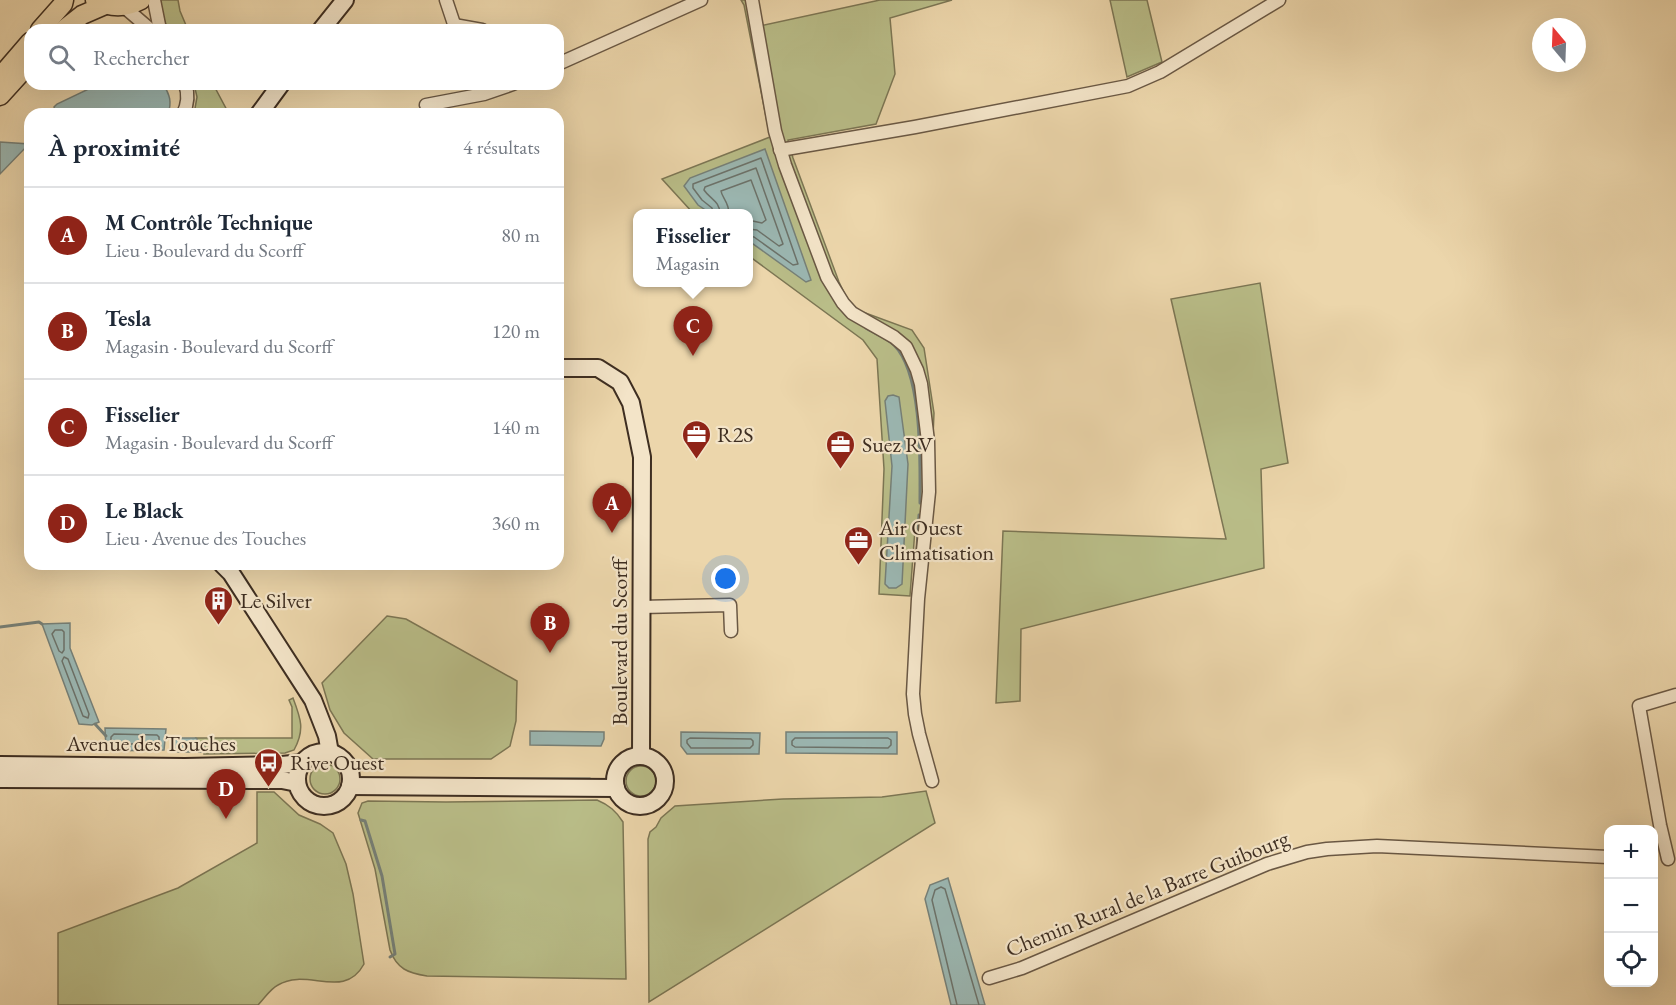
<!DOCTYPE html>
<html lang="fr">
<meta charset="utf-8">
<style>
:root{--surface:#fff;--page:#f2f2f3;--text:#1f2937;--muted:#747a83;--line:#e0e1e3;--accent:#8f2418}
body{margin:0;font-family:"EB Garamond",serif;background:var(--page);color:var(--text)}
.controls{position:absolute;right:18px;bottom:18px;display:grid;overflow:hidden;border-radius:12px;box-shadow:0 6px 24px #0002}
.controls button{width:54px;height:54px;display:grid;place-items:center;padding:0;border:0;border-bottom:2px solid var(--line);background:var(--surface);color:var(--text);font:30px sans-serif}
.compass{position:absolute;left:1532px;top:18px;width:54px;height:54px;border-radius:50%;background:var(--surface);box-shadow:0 6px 24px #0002;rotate:341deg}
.you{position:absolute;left:726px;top:579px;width:21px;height:21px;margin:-15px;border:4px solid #fff;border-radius:50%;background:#1a73e8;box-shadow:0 0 0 9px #1a73e833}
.badge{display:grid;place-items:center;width:39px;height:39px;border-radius:50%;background:var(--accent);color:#fff;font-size:20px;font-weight:700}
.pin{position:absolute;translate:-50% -50px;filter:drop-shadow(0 2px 3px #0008)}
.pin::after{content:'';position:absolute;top:32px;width:21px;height:18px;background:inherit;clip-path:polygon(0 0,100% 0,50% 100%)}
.popup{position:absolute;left:633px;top:209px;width:120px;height:78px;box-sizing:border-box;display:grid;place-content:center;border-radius:12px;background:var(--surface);filter:drop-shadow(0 2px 4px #0005);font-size:20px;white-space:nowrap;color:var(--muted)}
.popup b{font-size:22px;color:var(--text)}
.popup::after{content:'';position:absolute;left:50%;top:100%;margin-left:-12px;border:12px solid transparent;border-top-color:var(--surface)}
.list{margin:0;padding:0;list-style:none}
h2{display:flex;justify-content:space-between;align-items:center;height:78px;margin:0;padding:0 24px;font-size:26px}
h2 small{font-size:20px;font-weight:400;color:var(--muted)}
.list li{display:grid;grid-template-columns:39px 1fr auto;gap:18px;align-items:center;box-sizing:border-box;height:96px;padding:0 24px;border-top:2px solid var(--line)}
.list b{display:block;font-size:22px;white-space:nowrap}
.list p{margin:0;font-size:20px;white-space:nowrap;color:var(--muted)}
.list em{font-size:20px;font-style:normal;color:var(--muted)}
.icon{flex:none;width:33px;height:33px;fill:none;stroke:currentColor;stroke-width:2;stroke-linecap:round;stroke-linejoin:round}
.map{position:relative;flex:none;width:1676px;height:1005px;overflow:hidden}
.search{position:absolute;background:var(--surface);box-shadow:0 6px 24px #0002;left:24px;top:24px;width:540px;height:66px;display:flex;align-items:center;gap:15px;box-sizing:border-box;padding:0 21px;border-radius:18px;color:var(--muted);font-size:22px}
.panel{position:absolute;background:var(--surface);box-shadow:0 6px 24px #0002;left:24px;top:108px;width:540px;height:462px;border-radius:18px}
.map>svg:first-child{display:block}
</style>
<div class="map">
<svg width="1676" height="1005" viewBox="0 0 1676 1005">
<rect width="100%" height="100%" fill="#ecd6ab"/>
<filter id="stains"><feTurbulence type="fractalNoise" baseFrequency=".00333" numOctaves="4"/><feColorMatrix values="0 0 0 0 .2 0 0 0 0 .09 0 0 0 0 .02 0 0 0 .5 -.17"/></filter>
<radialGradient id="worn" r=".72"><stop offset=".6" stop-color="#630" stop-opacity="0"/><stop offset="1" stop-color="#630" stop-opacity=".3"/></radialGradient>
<g fill="#b9bd88" stroke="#7c7654" stroke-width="1.5">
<path d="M 160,0 L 178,0 L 180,11 L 188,30 L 168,30 L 160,9 Z"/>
<path d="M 741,0 L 750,0 L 760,26 L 880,0 L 952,0 L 890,18 L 895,74 L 876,124 L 788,140 L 793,158 L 839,282 L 848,301 L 860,311 L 912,330 L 924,348 L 934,413 L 929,530 L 915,529 L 910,596 L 879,594 L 884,469 L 877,359 L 863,340 L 749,256 L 748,214 L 693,213 L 662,179 L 770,137 L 744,5 Z"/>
<path d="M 1110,0 L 1147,0 L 1162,62 L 1127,77 Z"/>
<path d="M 194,84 L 213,84 L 229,114 L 194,114 L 197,97 Z"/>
<path d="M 1260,283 L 1288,463 L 1261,469 L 1264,568 L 1021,629 L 1020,701 L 996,703 L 1003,531 L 1226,539 L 1171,299 Z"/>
<path d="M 387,616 L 406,619 L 517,681 L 516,721 L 510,746 L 491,759 L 373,759 L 344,733 L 330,710 L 322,683 Z"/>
<path d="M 293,698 C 301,719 305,730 294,750 L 285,753 L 204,754 L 204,752 L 196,738 L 292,738 L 292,707 L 289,700 Z"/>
<circle cx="325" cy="779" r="15"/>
<circle cx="641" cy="781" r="15"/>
<path d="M 926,791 L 935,823 L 649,1002 L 648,839 L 650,832 L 656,827 L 661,818 L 675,806 L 783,799 L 882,797 Z"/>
<path d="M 257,792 L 274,792 L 299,815 L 320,824 L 333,833 L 346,864 L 353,894 L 364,964 C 344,1001 307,967 278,985 C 270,989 264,999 258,1005 L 58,1005 L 58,933 L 178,888 L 257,843 Z"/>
<path d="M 597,800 C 609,805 616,811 623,822 L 626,979 L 427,976 C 408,973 397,969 390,950 L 375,869 L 358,813 L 362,803 L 368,801 L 446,802 Z"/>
</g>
<g fill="#9bb7b2" stroke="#768078" stroke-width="1.5">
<path d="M 99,84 L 163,84 C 170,95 172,102 168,114 L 56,114 L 54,107 L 57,104 Z"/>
<path d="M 0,142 L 29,144 L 0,174 Z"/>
<path d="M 765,149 L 811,280 L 806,282 L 749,241 L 748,214 L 710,213 L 698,205 L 684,186 L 690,178 Z"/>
<path d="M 893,395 L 899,397 L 908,464 L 902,584 L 896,588 L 889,588 L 885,584 L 892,466 L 885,401 L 888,396 Z"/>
<path d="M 70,623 L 70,648 L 99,722 L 92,725 L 79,724 L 42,624 Z"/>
<path d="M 105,728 L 166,729 L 164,750 L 106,751 Z"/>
<path d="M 530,731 L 604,732 L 604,739 L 601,746 L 530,745 Z"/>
<path d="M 681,732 L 760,733 L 759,754 L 687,754 L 681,746 Z"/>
<path d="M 786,732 L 897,732 L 897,754 L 786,753 Z"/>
<path d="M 175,738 L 196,738 L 200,743 L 205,743 L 204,752 L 171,752 Z"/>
<path d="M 948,878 L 985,1005 L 951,1005 L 925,899 L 930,885 Z"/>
</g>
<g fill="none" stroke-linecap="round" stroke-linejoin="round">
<g stroke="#6c726a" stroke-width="1.5">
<path d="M 713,214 L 712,208 L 702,200 L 693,188 L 693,184 L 761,158 L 798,264 L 793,265 L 754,237 L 748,236"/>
<path d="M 720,214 C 720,201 710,199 704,190 L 705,187 L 756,168 L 783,244 L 779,246 L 757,230 L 748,229"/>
<path d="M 729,214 C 729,202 722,198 721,191 L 751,180 L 766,220 L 762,223 L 748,220"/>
<path d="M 55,630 L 62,630 L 64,632 L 64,650 L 62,653 L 59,651 L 52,634 Z"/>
<path d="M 64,657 L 68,659 L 89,714 L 88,718 L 83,716 L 62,661 Z"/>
<path d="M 114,734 L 157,735 L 159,737 L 159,742 L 156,744 L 114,744 L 111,742 L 111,737 Z"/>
<path d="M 690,738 L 751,739 L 753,741 L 753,745 L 750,748 L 691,748 L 687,743 L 687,740 Z"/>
<path d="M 795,738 L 888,738 L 891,740 L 891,745 L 888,748 L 795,747 L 792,745 L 792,741 Z"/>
<path d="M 957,1005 L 932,900 L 935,890 L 941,887 L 945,889 L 979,1005"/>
</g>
<g stroke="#768078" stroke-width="3">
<path d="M 866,328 C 874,333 887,338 894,345 C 923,374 920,463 920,503"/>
<path d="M 916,565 L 919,515"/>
<path d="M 0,627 L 39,622 L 42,624"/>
<path d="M 95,724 L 106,736"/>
<path d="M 468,779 L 590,779"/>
<path d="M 361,820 L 365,821 L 382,876 L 395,954 L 390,957"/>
</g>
<defs>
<g id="street">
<path d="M 154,0 L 160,30"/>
<path d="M 446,0 L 456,30"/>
<path d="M 752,0 L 775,131 L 785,165 L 827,277 L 843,303 L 852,313 L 894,337 L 906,347 L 917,370 L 921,384 L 928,441 L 929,492 L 918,599 L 913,694 L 915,714 L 919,734 L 932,781"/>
<path d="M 123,6 L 151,30"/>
<path d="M 454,25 L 482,30"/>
<path d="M 558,64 L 701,0"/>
<path d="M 426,105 L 484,94 L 513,84"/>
<path d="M 183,114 C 188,104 189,95 185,84"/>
<path d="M 780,150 L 915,127 L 1128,86 L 1160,72 L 1279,0"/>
<path d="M 641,607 L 730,605 L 731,631"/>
<path d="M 1668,859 L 1660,825 L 1639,706 L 1676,695"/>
<path d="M 989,978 L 1022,968 L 1267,864 L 1307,852 L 1327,849 L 1377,846 L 1608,857"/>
</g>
<g id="secondary">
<path d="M 321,30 L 345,0"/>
<path d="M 259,114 L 281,84"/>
<path d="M 558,368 L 598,368 L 620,382 L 631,403 L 642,457 L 641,756"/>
<path d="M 222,564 L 231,573 L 313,700 L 327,736 L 330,753"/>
<circle cx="324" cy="779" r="27"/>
<circle cx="640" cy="781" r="25"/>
<path d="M 0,765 L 185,767 L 282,765 L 302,763"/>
<path d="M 0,779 L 282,780 L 297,783"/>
<path d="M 350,786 L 616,788"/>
</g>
<g id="primary">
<path d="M 95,0 C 110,8 126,8 141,0"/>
<path d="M 40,30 L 63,4 L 64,0"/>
<path d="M 63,30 L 82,15 L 105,5"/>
<path d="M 0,77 L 30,42"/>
<path d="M 0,96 L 30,63"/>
</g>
</defs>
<use href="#street" stroke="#6a5844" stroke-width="15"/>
<use href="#secondary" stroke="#3e2e21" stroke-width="20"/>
<use href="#primary" stroke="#3e2e21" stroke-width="21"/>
<use href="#street" stroke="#f3e4c8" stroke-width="12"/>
<use href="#secondary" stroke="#f3e4c8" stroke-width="16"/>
<use href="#primary" stroke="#ecd6ab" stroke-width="18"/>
</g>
<defs>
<symbol id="office-pin" viewBox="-11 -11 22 30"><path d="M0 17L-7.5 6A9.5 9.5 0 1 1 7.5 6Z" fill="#8f2418" stroke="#f3e4c8"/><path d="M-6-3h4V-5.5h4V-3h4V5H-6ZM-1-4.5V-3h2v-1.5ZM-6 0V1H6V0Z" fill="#fff"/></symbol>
<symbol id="building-pin" viewBox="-11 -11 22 30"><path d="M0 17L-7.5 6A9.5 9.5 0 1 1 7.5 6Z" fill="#8f2418" stroke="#f3e4c8"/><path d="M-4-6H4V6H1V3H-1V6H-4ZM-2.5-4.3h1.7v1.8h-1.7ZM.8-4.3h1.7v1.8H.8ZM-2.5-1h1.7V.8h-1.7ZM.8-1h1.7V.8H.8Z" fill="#fff"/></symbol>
<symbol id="bus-pin" viewBox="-11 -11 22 30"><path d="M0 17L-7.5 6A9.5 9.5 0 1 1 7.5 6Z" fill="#8f2418" stroke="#f3e4c8"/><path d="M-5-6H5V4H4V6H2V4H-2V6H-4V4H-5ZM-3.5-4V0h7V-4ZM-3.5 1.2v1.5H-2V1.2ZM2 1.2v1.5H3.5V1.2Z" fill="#fff"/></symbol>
</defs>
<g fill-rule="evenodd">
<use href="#office-pin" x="680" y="418" width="33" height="45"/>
<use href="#office-pin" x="824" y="428" width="33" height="45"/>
<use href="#office-pin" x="842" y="524" width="33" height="45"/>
<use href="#building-pin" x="202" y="584" width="33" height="45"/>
<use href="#bus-pin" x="252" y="746" width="33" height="45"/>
</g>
<g text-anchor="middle" stroke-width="4.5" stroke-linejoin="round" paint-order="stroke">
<g font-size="22" fill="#3e2e21" stroke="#f3e4c8" text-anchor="start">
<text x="717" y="442">R2S</text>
<text x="862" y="452">Suez RV</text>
<text x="879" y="535">Air Ouest<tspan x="879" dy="25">Climatisation</tspan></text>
<text x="240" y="608">Le Silver</text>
<text x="290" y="770">Rive Ouest</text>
</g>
<g font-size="22" fill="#3e2e21" stroke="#f3e4c8">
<text transform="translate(619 642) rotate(-90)" y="8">Boulevard du Scorff</text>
<text x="151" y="751">Avenue des Touches</text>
<text transform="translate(1147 893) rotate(-22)" y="8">Chemin Rural de la Barre Guibourg</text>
</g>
</g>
<rect width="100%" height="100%" filter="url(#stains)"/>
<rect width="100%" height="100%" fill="url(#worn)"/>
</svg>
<div class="controls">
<button>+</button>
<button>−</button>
<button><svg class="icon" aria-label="locate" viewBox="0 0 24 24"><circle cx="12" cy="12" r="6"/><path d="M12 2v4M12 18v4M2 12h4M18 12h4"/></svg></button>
</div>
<svg class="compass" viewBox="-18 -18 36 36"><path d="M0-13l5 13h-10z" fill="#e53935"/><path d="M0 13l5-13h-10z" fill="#747a83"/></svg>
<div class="you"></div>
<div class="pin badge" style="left:612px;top:533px">A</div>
<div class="pin badge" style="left:550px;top:653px">B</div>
<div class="pin badge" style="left:693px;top:356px">C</div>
<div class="popup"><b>Fisselier</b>Magasin</div>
<div class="pin badge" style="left:226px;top:819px">D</div>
<div class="search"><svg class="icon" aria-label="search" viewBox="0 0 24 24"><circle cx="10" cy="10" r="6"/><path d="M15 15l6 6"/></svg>Rechercher</div>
<section class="panel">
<h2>À proximité<small>4 résultats</small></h2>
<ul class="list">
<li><span class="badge">A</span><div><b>M Contrôle Technique</b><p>Lieu · Boulevard du Scorff</p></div><em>80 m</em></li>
<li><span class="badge">B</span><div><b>Tesla</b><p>Magasin · Boulevard du Scorff</p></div><em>120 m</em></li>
<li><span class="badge">C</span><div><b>Fisselier</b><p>Magasin · Boulevard du Scorff</p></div><em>140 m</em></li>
<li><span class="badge">D</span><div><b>Le Black</b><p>Lieu · Avenue des Touches</p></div><em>360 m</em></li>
</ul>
</section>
</div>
